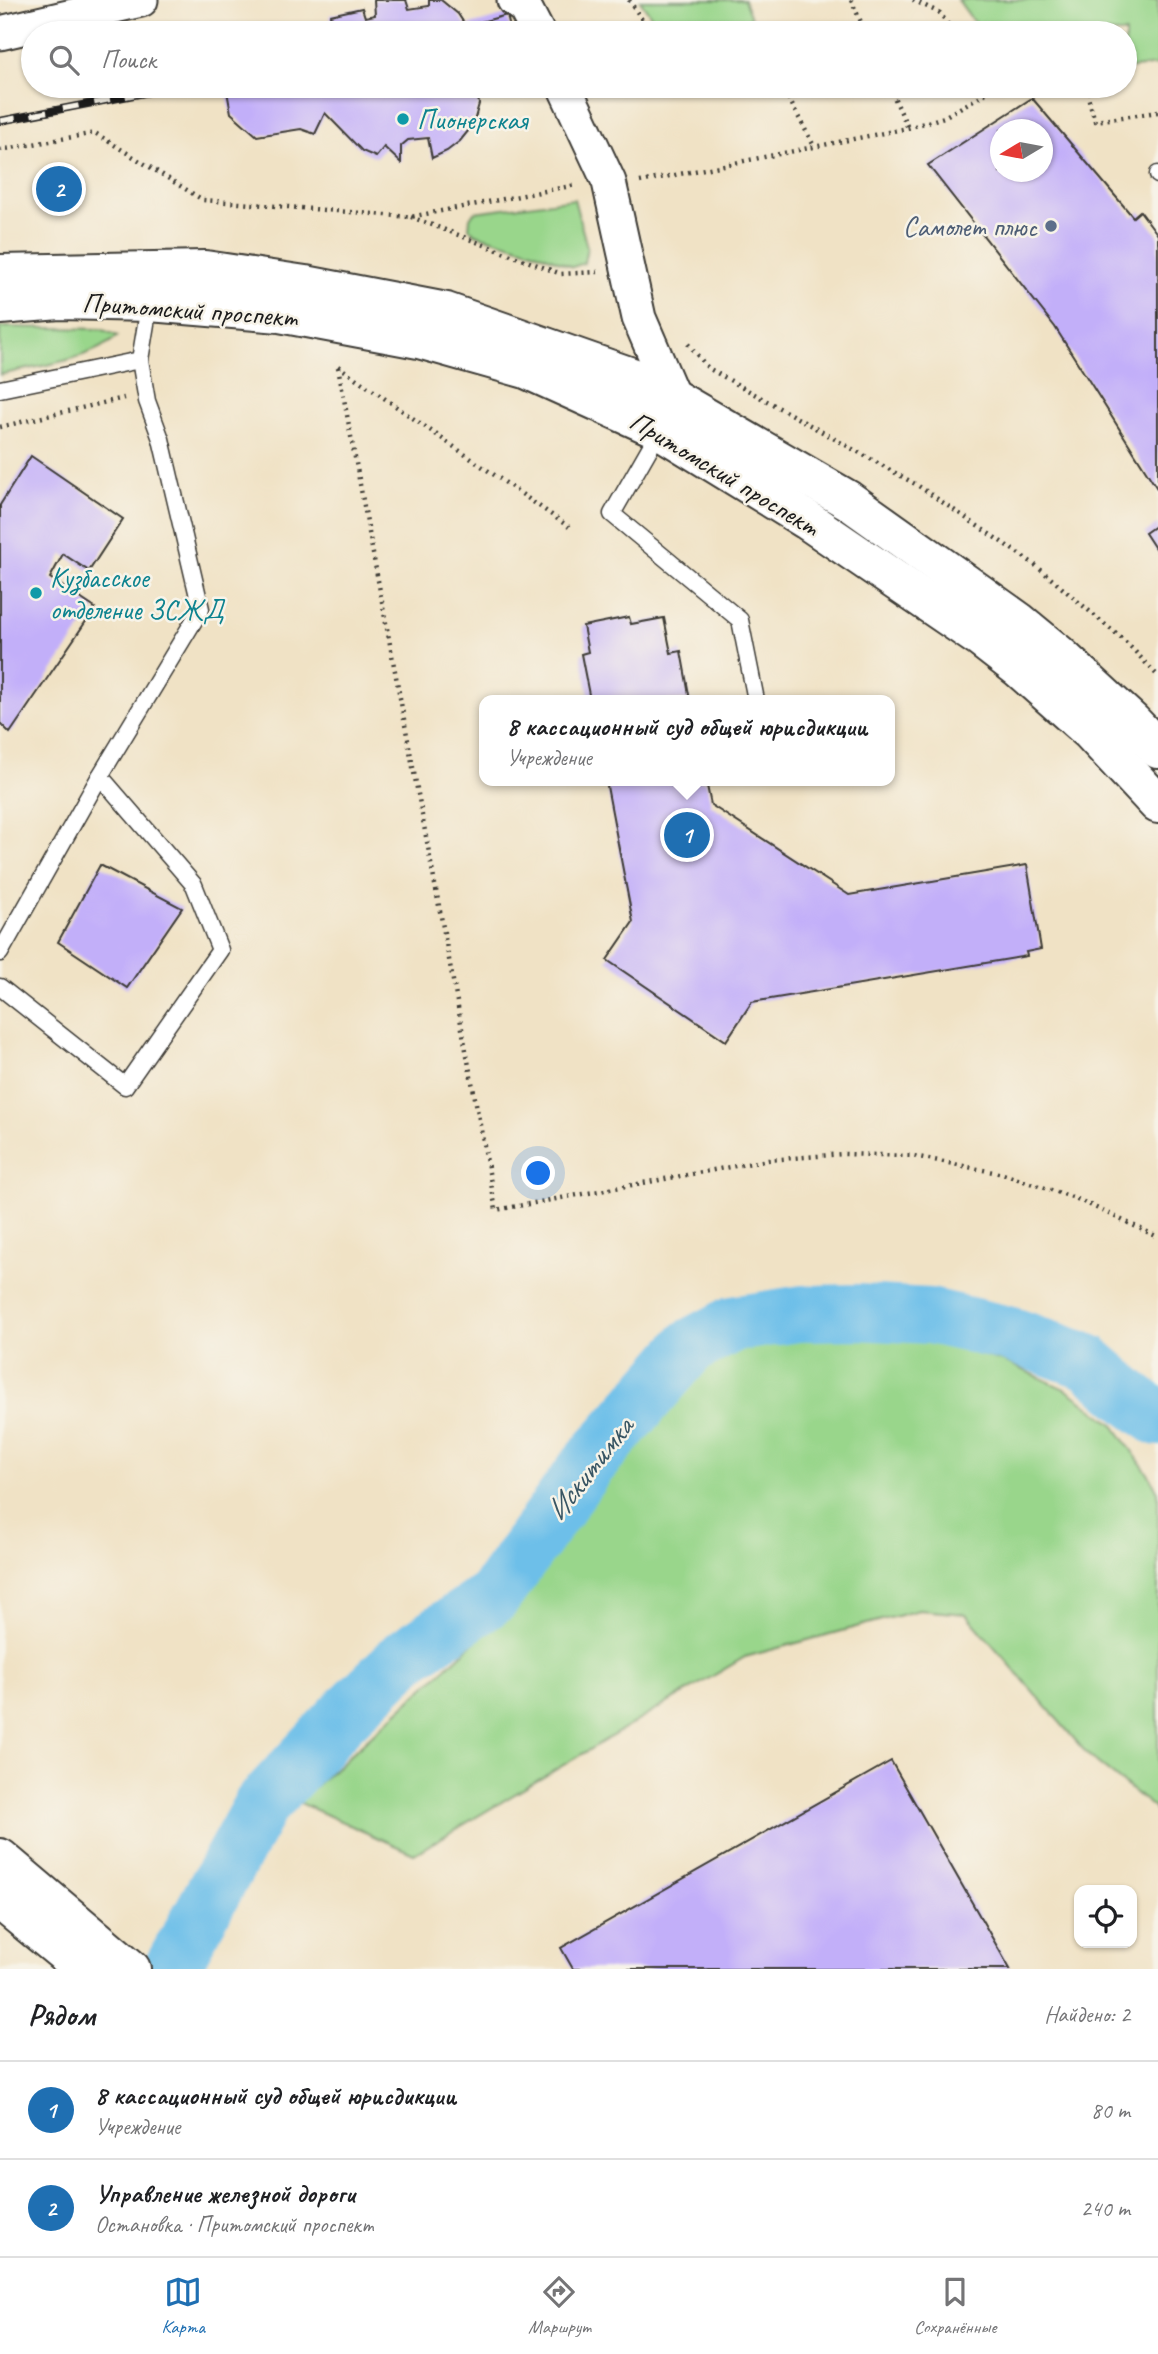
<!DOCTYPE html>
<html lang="ru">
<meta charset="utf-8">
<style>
:root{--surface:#fff;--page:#f2f2f2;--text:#202124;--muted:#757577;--line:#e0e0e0;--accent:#1f6fb2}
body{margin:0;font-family:Caveat,sans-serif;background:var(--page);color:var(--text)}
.controls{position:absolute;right:21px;bottom:21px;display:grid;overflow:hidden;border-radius:14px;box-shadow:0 2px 5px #0004}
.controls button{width:63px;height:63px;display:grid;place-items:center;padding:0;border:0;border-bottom:2px solid var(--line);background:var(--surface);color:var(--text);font:35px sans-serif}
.compass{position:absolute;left:990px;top:119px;width:63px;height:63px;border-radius:50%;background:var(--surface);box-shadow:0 2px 5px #0004;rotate:260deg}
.you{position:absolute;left:539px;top:1174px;width:24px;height:24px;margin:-18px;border:5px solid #fff;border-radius:50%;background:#1a73e8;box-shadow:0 0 0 10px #1a73e833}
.badge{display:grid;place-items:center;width:46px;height:46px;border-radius:50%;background:var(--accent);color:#fff;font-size:23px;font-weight:700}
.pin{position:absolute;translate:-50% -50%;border:4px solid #fff;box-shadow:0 2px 7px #0006}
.popup{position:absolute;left:479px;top:695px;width:416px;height:91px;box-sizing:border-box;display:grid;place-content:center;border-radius:14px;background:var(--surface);filter:drop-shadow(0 2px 5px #0005);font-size:23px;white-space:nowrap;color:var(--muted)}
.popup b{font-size:26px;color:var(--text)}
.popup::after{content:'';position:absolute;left:50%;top:100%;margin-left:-14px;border:14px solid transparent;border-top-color:var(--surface)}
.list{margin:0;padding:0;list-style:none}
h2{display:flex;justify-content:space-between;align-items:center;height:91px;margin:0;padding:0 28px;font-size:30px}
h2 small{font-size:23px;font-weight:400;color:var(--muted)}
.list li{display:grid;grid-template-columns:46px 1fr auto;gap:21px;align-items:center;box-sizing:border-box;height:98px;padding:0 28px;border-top:2px solid var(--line)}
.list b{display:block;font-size:26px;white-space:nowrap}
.list p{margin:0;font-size:23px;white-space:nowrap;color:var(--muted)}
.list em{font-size:23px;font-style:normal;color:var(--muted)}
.icon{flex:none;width:38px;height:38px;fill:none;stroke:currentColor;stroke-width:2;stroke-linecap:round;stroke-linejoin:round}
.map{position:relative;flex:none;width:1158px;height:1969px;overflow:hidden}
.search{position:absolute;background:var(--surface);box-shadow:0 2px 5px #0004;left:21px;right:21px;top:21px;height:77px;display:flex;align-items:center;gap:18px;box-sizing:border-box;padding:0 24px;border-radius:38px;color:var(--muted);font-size:26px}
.sheet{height:287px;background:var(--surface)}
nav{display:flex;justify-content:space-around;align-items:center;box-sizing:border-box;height:98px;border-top:2px solid var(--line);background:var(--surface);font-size:19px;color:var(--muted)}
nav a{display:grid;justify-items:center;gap:4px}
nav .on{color:var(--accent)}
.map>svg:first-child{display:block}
</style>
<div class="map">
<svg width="1158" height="1969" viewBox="0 0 1158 1969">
<rect width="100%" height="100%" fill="#f7f3e8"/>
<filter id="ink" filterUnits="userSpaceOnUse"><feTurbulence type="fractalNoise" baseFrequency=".0143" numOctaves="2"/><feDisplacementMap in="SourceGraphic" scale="14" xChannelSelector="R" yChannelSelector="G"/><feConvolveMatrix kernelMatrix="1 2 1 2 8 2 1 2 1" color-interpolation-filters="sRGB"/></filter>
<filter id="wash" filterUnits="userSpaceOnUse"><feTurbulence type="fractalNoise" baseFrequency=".00686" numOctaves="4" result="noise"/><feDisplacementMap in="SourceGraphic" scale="28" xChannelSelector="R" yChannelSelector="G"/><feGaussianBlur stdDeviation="1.57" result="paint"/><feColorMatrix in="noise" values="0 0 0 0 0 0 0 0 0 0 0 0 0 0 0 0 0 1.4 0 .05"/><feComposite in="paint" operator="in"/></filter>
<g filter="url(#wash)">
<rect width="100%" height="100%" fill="#f0e2c5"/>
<g fill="#99d68b" stroke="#5a7954" stroke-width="2">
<path d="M 640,0 L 744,0 L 751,18 L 725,33 L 665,33 L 662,32 Z"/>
<path d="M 958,0 L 1158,0 L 1158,65 L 1125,69 L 1125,33 L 982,33 Z"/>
<path d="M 574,199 L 587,247 L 584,263 L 573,267 L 533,251 L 475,234 L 469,228 L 470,218 L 474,212 Z"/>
<path d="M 0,327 L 101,329 L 118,336 C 89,361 37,366 0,375 Z"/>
<path d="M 808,1324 L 891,1330 L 1006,1362 L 1067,1390 L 1113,1424 L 1151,1478 L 1158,1492 L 1158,1816 L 1154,1808 L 1089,1756 L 966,1614 L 919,1610 L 745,1657 L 414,1854 L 298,1802 L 502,1617 L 591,1502 L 626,1451 L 647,1385 L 663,1364 L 727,1337 Z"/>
</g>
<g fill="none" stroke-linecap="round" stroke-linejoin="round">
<path stroke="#6dbfe9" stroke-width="56" d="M 171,1969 L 261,1805 L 340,1720 L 405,1656 L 493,1597 L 586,1467 L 690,1347 L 733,1324 L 804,1313 L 858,1312 L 930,1316 L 1009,1334 L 1088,1362 L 1135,1402 L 1158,1418"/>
</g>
<g id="blocks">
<g fill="#c2aff9" fill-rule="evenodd">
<path d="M 374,0 L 406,0 L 409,9 L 429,6 L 429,0 L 441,0 L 458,14 L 466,26 L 507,15 L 511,33 L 334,33 L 330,15 L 362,8 L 365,17 L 375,15 Z"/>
<path d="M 226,86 L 488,86 L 488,87 L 477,89 L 479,104 L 473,125 L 460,141 L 447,151 L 432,158 L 428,138 L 408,140 L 401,146 L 401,163 L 384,147 L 376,157 L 362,151 L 325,113 L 315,134 L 301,129 L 257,136 L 231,113 Z"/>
<path d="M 1032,98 L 1133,217 L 1140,211 L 1158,235 L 1158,490 L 1055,327 L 928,165 ZM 1000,130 L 1042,130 L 1042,172 L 1000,172 Z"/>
<path d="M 31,456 L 123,519 L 89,571 L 63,554 L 50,578 L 95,608 L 10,733 L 0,723 L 0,505 Z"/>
<path d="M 1158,524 L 1158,553 L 1145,533 Z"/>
<path d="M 629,617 L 631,624 L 664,618 L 671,653 L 681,651 L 690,700 L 590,700 L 581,654 L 588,652 L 583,626 Z"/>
<path d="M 606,781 L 706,781 L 711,805 L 849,895 L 1027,865 L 1041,949 L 1026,952 L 1027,956 L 752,1002 L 726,1041 L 607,960 L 633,922 Z"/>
<path d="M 100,865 L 182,908 L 127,988 L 58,942 Z"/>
<path d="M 891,1761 L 1010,1969 L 573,1969 L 561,1948 Z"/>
</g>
</g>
</g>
<g filter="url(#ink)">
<use href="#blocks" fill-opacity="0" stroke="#3c3a35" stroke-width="2"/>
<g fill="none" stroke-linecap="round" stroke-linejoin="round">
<defs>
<g id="service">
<path d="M 1158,174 L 1158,175"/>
<path d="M 0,389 L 140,360 L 150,300"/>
<path d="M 660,430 L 612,514 L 740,620 L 756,700"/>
<path d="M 0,953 L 100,776 L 201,609 L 161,439 L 147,401 L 140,360"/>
<path d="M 0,987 L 125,1086 L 220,950 L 194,885 L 100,776"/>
</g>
<g id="minor">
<path d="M 514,0 L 525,8 L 538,33"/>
<path d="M 0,33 L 141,0"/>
<path d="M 564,86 L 609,182 L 639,318 L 673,397"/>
</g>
<g id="secondary">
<path d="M 0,274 L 205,270 L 305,285 L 446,312 L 643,381 L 848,500 L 1018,621 L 1058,654 L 1132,722 L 1158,749"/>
<path d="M 0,305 L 59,300 L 150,302 L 280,313 L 419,339 L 526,369 L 661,430 L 807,520 L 980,638 L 1020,669 L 1090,731 L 1158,804"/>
<path d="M 0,1858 L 131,1969"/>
<path d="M 0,1900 L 84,1969"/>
</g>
</defs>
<use href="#service" stroke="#3c3a35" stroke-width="19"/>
<use href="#minor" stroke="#3c3a35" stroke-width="37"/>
<use href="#secondary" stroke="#3c3a35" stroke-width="42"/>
<g stroke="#3c3a35" stroke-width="4.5" stroke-dasharray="2 5" stroke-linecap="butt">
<path d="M 629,0 L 651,33"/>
<path d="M 851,0 L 866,33"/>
<path d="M 913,0 L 940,13 L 954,33"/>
<path d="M 782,86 L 814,146"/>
<path d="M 889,86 L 908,128"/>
<path d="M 1085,86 L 1095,121 L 1158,112"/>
<path d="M 0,150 L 95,133 L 203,200 L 410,217 L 576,185"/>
<path d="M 640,182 L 908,128 L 944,117 L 993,89 L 1062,86"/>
<path d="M 411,217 L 561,274 L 598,272"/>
<path d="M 688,344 L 708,368 L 917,485 L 1034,564 L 1128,644 L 1158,676"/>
<path d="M 338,366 L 569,527"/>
<path d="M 338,367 L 496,1210 L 768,1160 L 843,1154 L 914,1156 L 1003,1174 L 1075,1198 L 1158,1237"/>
<path d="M 0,427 L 124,398"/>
</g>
<use href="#service" stroke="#fff" stroke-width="16"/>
<use href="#minor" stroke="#fff" stroke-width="33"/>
<use href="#secondary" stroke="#fff" stroke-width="38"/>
<defs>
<path id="rail" d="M 0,121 L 180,86"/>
</defs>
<use href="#rail" stroke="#1c1c1c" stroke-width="8"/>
<use href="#rail" stroke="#f7f3e8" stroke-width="5" stroke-dasharray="16" stroke-linecap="butt"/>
</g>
</g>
<g fill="#0f9aa8" stroke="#f7f3e8" stroke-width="2.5">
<circle cx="403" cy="119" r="7"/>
<circle cx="36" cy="593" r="7"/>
</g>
<circle fill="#5c6f8a" stroke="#f7f3e8" stroke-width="2.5" cx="1051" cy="226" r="7"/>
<g text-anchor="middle" stroke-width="5" stroke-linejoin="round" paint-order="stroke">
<g font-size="28" fill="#0d838f" stroke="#f7f3e8" text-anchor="start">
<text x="417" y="129">Пионерская</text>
<text x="50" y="587">Кузбасское<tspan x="50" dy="32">отделение ЗСЖД</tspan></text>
</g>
<g font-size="28" fill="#4e5e75" stroke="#f7f3e8" text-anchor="end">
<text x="1037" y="236">Самолет плюс</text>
</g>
<g font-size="28" fill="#1c1c1c" stroke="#f7f3e8">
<text transform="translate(190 309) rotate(4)" y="10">Притомский проспект</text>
<text transform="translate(725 473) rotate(31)" y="10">Притомский проспект</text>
</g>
<g font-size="30" font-style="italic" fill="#385564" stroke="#f7f3e8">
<text transform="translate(589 1469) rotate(-52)" y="10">Искитимка</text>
</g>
</g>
</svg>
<div class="controls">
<button><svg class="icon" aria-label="locate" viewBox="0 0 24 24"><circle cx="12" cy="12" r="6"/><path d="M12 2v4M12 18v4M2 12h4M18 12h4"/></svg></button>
</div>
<svg class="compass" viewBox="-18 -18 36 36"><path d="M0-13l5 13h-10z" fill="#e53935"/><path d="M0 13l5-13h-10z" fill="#757577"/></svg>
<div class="you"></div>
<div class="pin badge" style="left:687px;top:835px">1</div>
<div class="popup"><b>8 кассационный суд общей юрисдикции</b>Учреждение</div>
<div class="pin badge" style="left:59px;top:189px">2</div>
<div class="search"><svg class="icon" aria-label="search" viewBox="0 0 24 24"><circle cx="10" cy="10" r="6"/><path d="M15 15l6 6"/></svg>Поиск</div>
</div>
<section class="sheet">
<h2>Рядом<small>Найдено: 2</small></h2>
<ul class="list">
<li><span class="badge">1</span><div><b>8 кассационный суд общей юрисдикции</b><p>Учреждение</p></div><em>80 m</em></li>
<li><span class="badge">2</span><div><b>Управление железной дороги</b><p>Остановка · Притомский проспект</p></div><em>240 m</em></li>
</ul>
</section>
<nav>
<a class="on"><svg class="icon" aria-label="map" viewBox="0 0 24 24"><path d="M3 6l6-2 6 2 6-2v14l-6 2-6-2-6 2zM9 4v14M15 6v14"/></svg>Карта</a>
<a><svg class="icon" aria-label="directions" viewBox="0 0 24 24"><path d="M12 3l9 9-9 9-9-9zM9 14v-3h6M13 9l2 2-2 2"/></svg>Маршрут</a>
<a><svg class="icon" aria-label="saved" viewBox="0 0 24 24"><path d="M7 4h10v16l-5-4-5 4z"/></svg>Сохранённые</a>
</nav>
